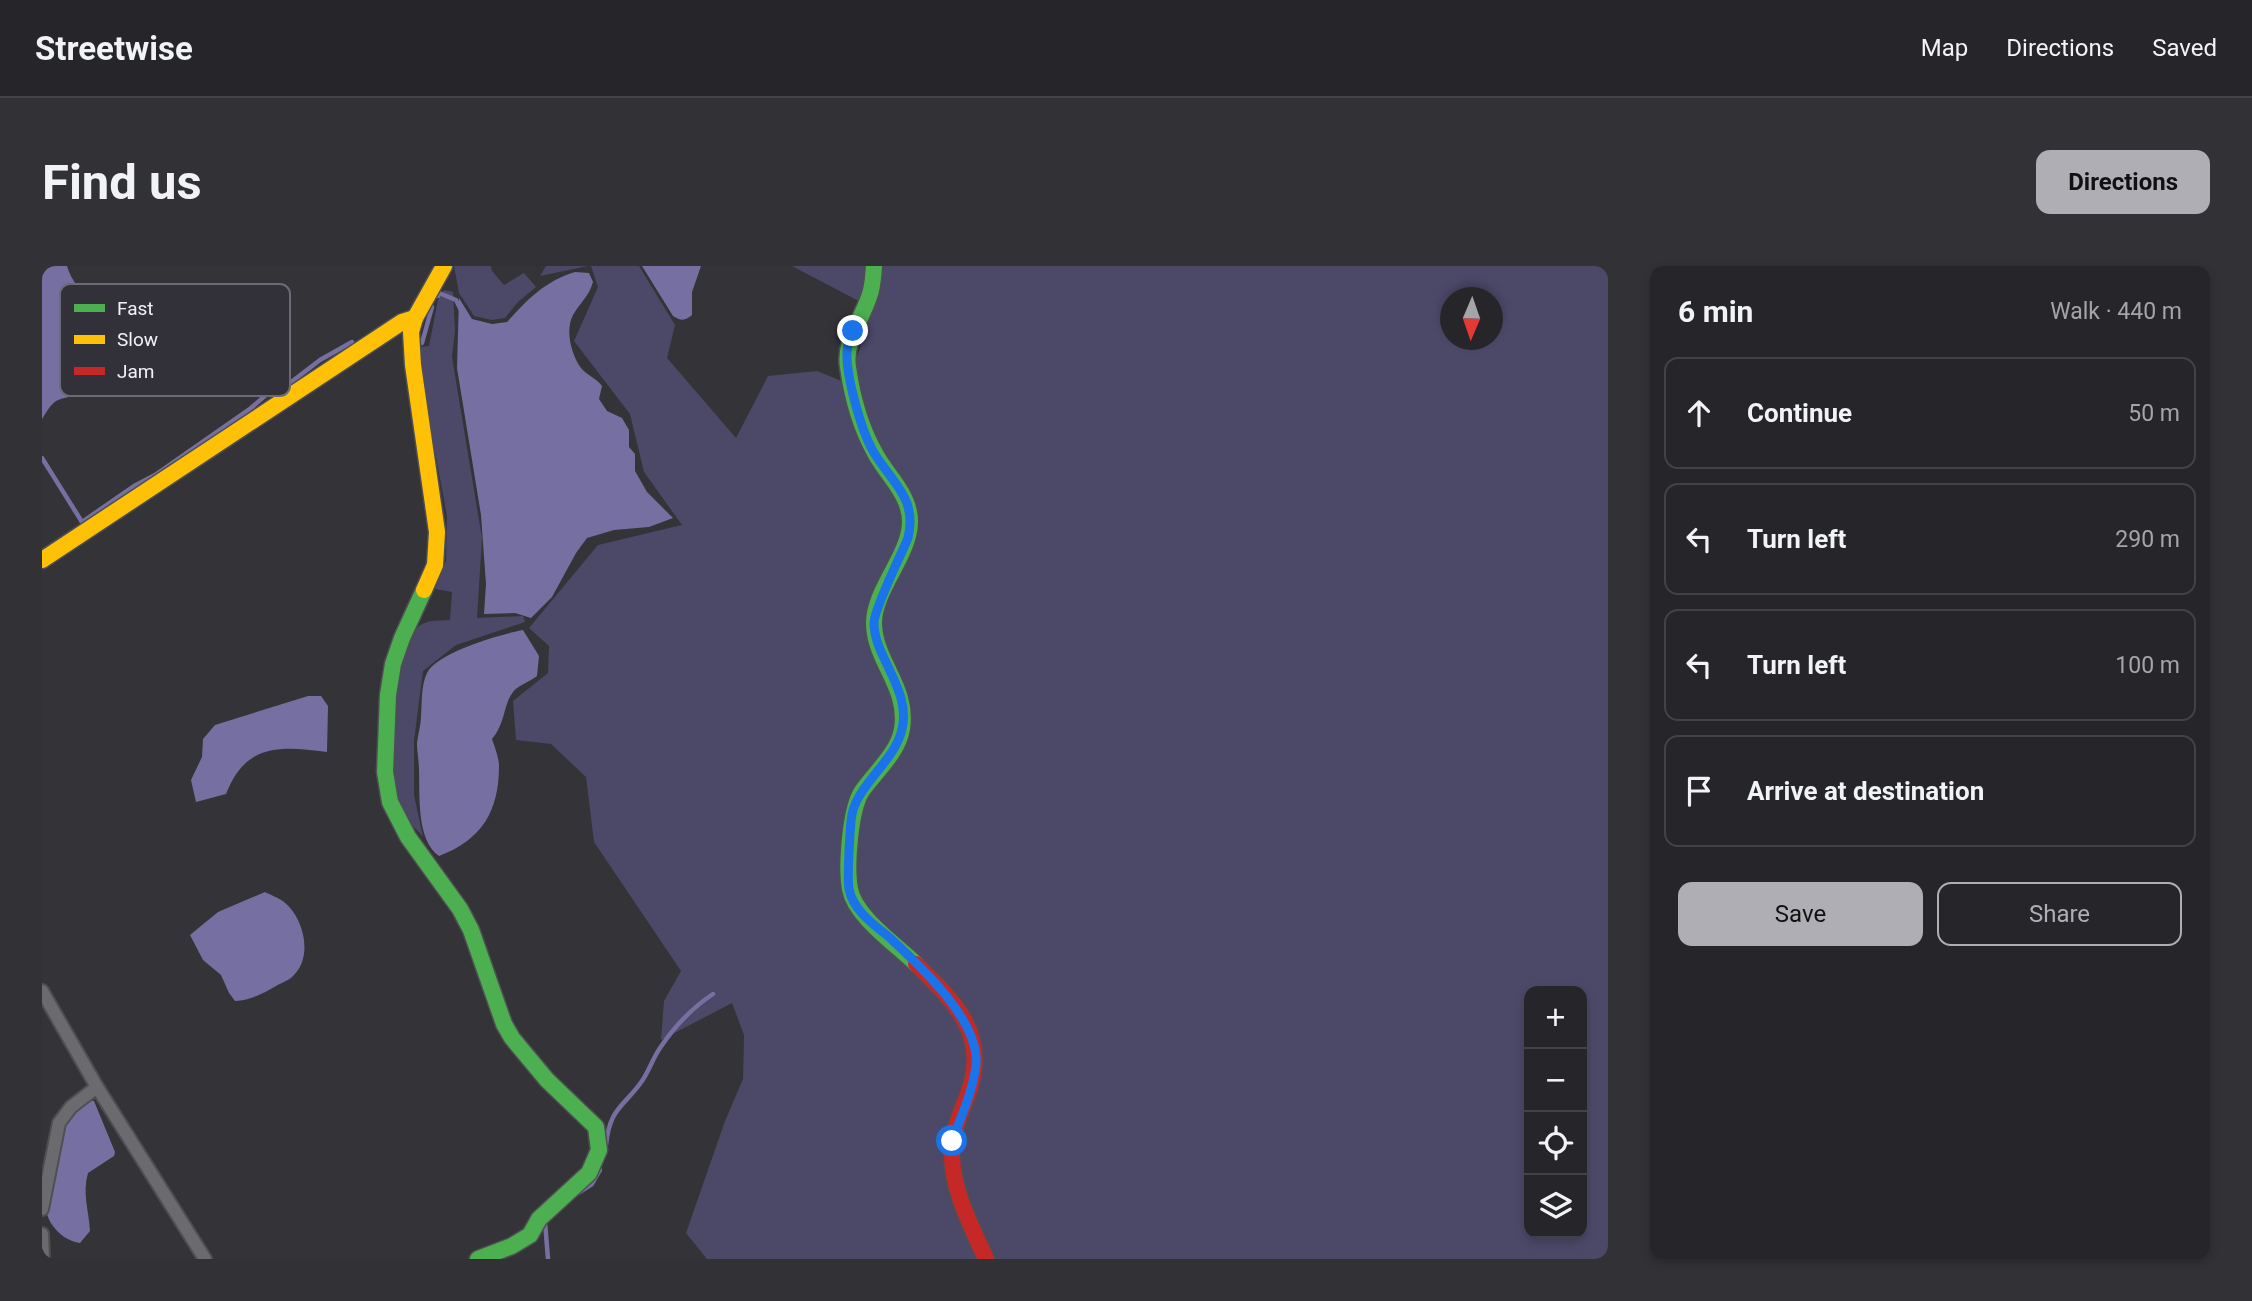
<!DOCTYPE html>
<meta charset="utf-8">
<style>
:root{--surface:#26262a;--page:#323236;--text:#f1f3f6;--muted:#a4a5a8;--line:#424347;--accent:#afaeb4}
body{margin:0;font-family:Roboto,sans-serif;background:var(--page);color:var(--text)}
.controls{position:absolute;right:21px;bottom:21px;display:grid;overflow:hidden;border-radius:14px;box-shadow:0 4px 10px #0003}
.controls button{width:63px;height:63px;display:grid;place-items:center;padding:0;border:0;border-bottom:2px solid var(--line);background:var(--surface);color:var(--text);font:35px sans-serif}
.compass{position:absolute;left:1398px;top:21px;width:63px;height:63px;border-radius:50%;background:var(--surface);box-shadow:0 4px 10px #0003;rotate:182deg}
.stop{position:absolute;width:21px;height:21px;margin:-16px;border:5px solid #1a73e8;border-radius:50%;background:#fff}
.stop.end{background:#1a73e8;border-color:#fff;box-shadow:0 2px 7px #0008}
.list{margin:0;padding:0;list-style:none}
h2{display:flex;justify-content:space-between;align-items:center;height:91px;margin:0;padding:0 28px;font-size:30px}
h2 small{font-size:23px;font-weight:400;color:var(--muted)}
.list li{display:grid;grid-template-columns:46px 1fr auto;gap:21px;align-items:center;box-sizing:border-box;height:112px;margin:0 14px 14px;padding:0 14px;border:2px solid var(--line);border-radius:14px}
.list b{display:block;font-size:26px;white-space:nowrap}
.list em{font-size:23px;font-style:normal;color:var(--muted)}
.actions{display:flex;gap:14px;padding:21px 28px}
.actions a{flex:1;padding:16px 0;border:2px solid var(--accent);border-radius:14px;text-align:center;font-size:24px;color:var(--accent)}
.actions .main{background:var(--accent);color:#111}
.icon{flex:none;width:38px;height:38px;fill:none;stroke:currentColor;stroke-width:2;stroke-linecap:round;stroke-linejoin:round}
.map{position:relative;flex:none;width:1566px;height:993px;overflow:hidden;border-radius:14px}
header{display:flex;align-items:center;gap:42px;box-sizing:border-box;height:98px;padding:0 35px;background:var(--surface);border-bottom:2px solid var(--line)}
header strong{font-size:33px}
nav{display:flex;gap:38px;margin-inline-start:auto;font-size:24px}
.intro{display:flex;align-items:center;justify-content:space-between;box-sizing:border-box;height:168px;padding:0 42px}
h1{margin:0;font-size:49px}
.button{padding:18px 32px;border-radius:14px;background:var(--accent);color:#111;font-size:24px;font-weight:700}
main{display:flex;gap:42px;padding:0 42px}
aside{flex:1;background:var(--surface);border-radius:14px;box-shadow:0 4px 10px #0003}
.map>svg:first-child{display:block}
</style>
<header>
<strong>Streetwise</strong>
<nav><a>Map</a><a>Directions</a><a>Saved</a></nav>
</header>
<div class="intro"><h1>Find us</h1><a class="button">Directions</a></div>
<main>
<div class="map">
<svg width="1566" height="993" viewBox="0 0 1566 993">
<rect width="100%" height="100%" fill="#333338"/>
<g fill="#4c4868" fill-rule="evenodd">
<path d="M 412,0 L 449,0 L 450,5 L 462,19 L 482,7 L 494,21 L 476,36 L 463,52 L 450,54 L 432,50 L 417,27 Z"/>
<path d="M 504,0 L 546,0 L 498,10 Z"/>
<path d="M 549,0 L 597,0 L 633,59 L 625,92 L 694,172 L 726,110 L 775,105 L 807,118 L 830,42 L 750,0 L 1566,0 L 1566,993 L 665,993 L 644,967 L 683,855 L 701,813 L 702,769 L 690,737 L 619,774 L 622,735 L 639,705 L 552,576 L 544,511 L 509,478 L 474,474 L 471,435 L 506,407 L 507,380 L 487,362 L 556,279 L 640,259 L 602,206 L 588,148 L 532,75 L 556,21 ZM 1408,32 L 1450,32 L 1450,74 L 1408,74 ZM 1487,725 L 1540,725 L 1540,967 L 1487,967 Z"/>
<path d="M 402,24 L 411,26 L 413,64 L 410,91 L 440,272 L 435,352 L 481,350 L 483,356 L 414,379 L 381,405 L 372,475 L 372,529 L 381,571 C 375,563 364,555 360,547 C 343,516 349,382 377,360 C 387,353 397,355 408,354 L 410,326 L 393,323 L 404,295 L 405,250 L 384,137 L 377,81 L 387,80 L 396,34 Z"/>
</g>
<g fill="#7670a2">
<path d="M 0,0 L 25,0 C 29,14 39,26 50,36 C 49,51 48,115 40,125 C 34,131 21,131 14,135 C 8,139 4,147 0,153 Z"/>
<path d="M 600,0 L 659,0 L 650,26 L 650,49 C 643,55 639,55 631,50 Z"/>
<path d="M 533,6 L 547,7 L 551,16 C 547,30 538,37 531,49 C 523,64 529,88 539,102 C 545,109 554,112 560,120 L 557,133 L 565,145 L 580,152 L 587,164 L 587,181 L 593,188 L 593,205 L 605,226 L 631,252 L 607,261 L 572,264 L 545,272 L 534,287 L 510,331 L 489,352 L 473,347 L 442,348 L 444,318 L 439,249 L 415,102 L 417,32 L 430,53 L 450,58 L 465,56 C 485,34 503,15 533,6 Z"/>
<path d="M 481,364 L 497,390 L 495,410 C 488,416 476,419 471,426 C 461,439 464,456 450,473 C 453,482 457,492 457,500 C 457,545 440,574 397,590 C 374,574 378,528 377,504 C 377,495 375,486 375,477 C 376,468 379,459 379,450 C 380,437 379,419 385,407 C 394,387 459,368 481,364 Z"/>
<path d="M 266,430 L 279,430 L 286,440 L 285,486 C 238,480 204,477 184,528 L 154,536 L 149,514 L 160,491 L 161,473 L 173,459 Z"/>
<path d="M 223,626 C 229,629 237,632 242,636 C 262,652 271,690 252,709 C 248,714 239,717 234,720 C 220,728 209,734 193,735 L 187,727 L 179,709 L 161,694 L 148,669 L 176,646 Z"/>
<path d="M 47,834 L 52,835 L 73,886 L 72,890 L 46,907 C 40,927 47,945 48,965 L 38,977 C 23,975 9,962 5,948 L 21,857 L 32,843 Z"/>
</g>
<g fill="none" stroke-linecap="round" stroke-linejoin="round">
<g stroke="#7670a2" stroke-width="4.5">
<path d="M 396,30 L 397,27 L 414,34 L 419,44"/>
<path d="M 380,77 L 390,41"/>
<path d="M 0,192 L 40,256 L 92,220 L 113,209 L 209,142 L 232,122 L 244,120 L 278,94 L 310,76"/>
<path d="M 564,879 C 568,841 581,842 600,815 C 607,805 611,792 618,782 C 632,761 650,742 671,728"/>
<path d="M 536,927 L 550,918 L 558,904"/>
<path d="M 503,956 L 506,993"/>
</g>
<defs>
<g id="street">
<path d="M 0,725 L 55,821 L 163,993"/>
<path d="M 0,943 L 17,857 L 29,841 L 55,821"/>
<path d="M 0,968 L 1,993"/>
</g>
<g id="fast">
<path d="M 832,0 C 831,11 831,21 827,31 C 819,55 802,75 806,101 C 810,130 819,162 833,187 C 845,210 869,229 868,257 C 867,290 832,324 832,357 C 832,395 867,421 860,463 C 856,487 834,505 820,525 C 808,543 804,601 808,623 C 813,651 855,679 874,698"/>
<path d="M 382,324 L 360,372 L 351,398 L 346,429 L 343,506 L 348,536 L 366,571 L 418,643 L 429,664 L 462,758 L 470,772 L 505,814 L 554,861 L 557,884 L 547,907 L 497,953 L 488,969 L 470,980 L 436,993"/>
</g>
<g id="slow">
<path d="M 0,294 L 360,56 L 373,52"/>
<path d="M 382,324 L 393,299 L 395,266 L 371,99 L 369,66 L 373,52 L 402,0"/>
</g>
<path id="jam" d="M 874,698 C 913,736 948,770 926,828 C 918,849 909,868 910,891 C 911,927 930,961 944,993"/>
</defs>
<use href="#street" stroke="#4f4f53" stroke-width="16"/>
<use href="#fast" stroke="#4f4f53" stroke-width="19"/>
<use href="#slow" stroke="#4f4f53" stroke-width="19"/>
<use href="#jam" stroke="#4f4f53" stroke-width="19"/>
<use href="#street" stroke="#6b6a6e" stroke-width="12"/>
<use href="#fast" stroke="#4caf50" stroke-width="16"/>
<use href="#slow" stroke="#ffc107" stroke-width="16"/>
<use href="#jam" stroke="#c62828" stroke-width="16"/>
</g>
<g fill="none" stroke-linecap="round" stroke-linejoin="round">
<path stroke="#1a73e8" stroke-width="9" d="M 811,65 C 808,72 805,79 805,86 C 804,111 820,169 834,190 C 853,219 875,234 866,272 C 859,289 833,341 832,356 C 831,391 872,425 859,467 C 853,487 836,503 824,520 C 818,528 812,538 810,548 C 808,559 805,613 807,623 C 811,644 831,658 847,671 C 877,699 938,754 934,799 C 931,825 919,851 910,875"/>
</g>
<rect x="18" y="18" width="230" height="112" rx="10" fill="#32313a" stroke="#6c6b73" stroke-width="2"/>
<rect x="32" y="38" width="31" height="8" fill="#4caf50"/>
<rect x="32" y="69" width="31" height="9" fill="#ffc107"/>
<rect x="32" y="101" width="31" height="8" fill="#c62828"/>
<g font-size="19" fill="#f2f1f7">
<text x="75" y="49">Fast</text>
<text x="75" y="80">Slow</text>
<text x="75" y="112">Jam</text>
</g>
</svg>
<div class="controls">
<button>+</button>
<button>−</button>
<button><svg class="icon" aria-label="locate" viewBox="0 0 24 24"><circle cx="12" cy="12" r="6"/><path d="M12 2v4M12 18v4M2 12h4M18 12h4"/></svg></button>
<button><svg class="icon" aria-label="layers" viewBox="0 0 24 24"><path d="M12 4l9 5-9 5-9-5zM3 14l9 5 9-5"/></svg></button>
</div>
<svg class="compass" viewBox="-18 -18 36 36"><path d="M0-13l5 13h-10z" fill="#e53935"/><path d="M0 13l5-13h-10z" fill="#a4a5a8"/></svg>
<div class="stop" style="left:910px;top:875px"></div>
<div class="stop end" style="left:811px;top:65px"></div>
</div>
<aside>
<h2>6 min<small>Walk · 440 m</small></h2>
<ul class="list">
<li><svg class="icon" aria-label="ahead" viewBox="0 0 24 24"><path d="M12 20V5M6 11l6-6 6 6"/></svg><div><b>Continue</b></div><em>50 m</em></li>
<li><svg class="icon" aria-label="left" viewBox="0 0 24 24"><path d="M17 20v-9H6M10 6l-5 5 5 5"/></svg><div><b>Turn left</b></div><em>290 m</em></li>
<li><svg class="icon" aria-label="left" viewBox="0 0 24 24"><path d="M17 20v-9H6M10 6l-5 5 5 5"/></svg><div><b>Turn left</b></div><em>100 m</em></li>
<li><svg class="icon" aria-label="arrive" viewBox="0 0 24 24"><path d="M6 21V4h12l-3 4 3 4H6"/></svg><div><b>Arrive at destination</b></div></li>
</ul>
<div class="actions"><a class="main">Save</a><a>Share</a></div>
</aside>
</main>
